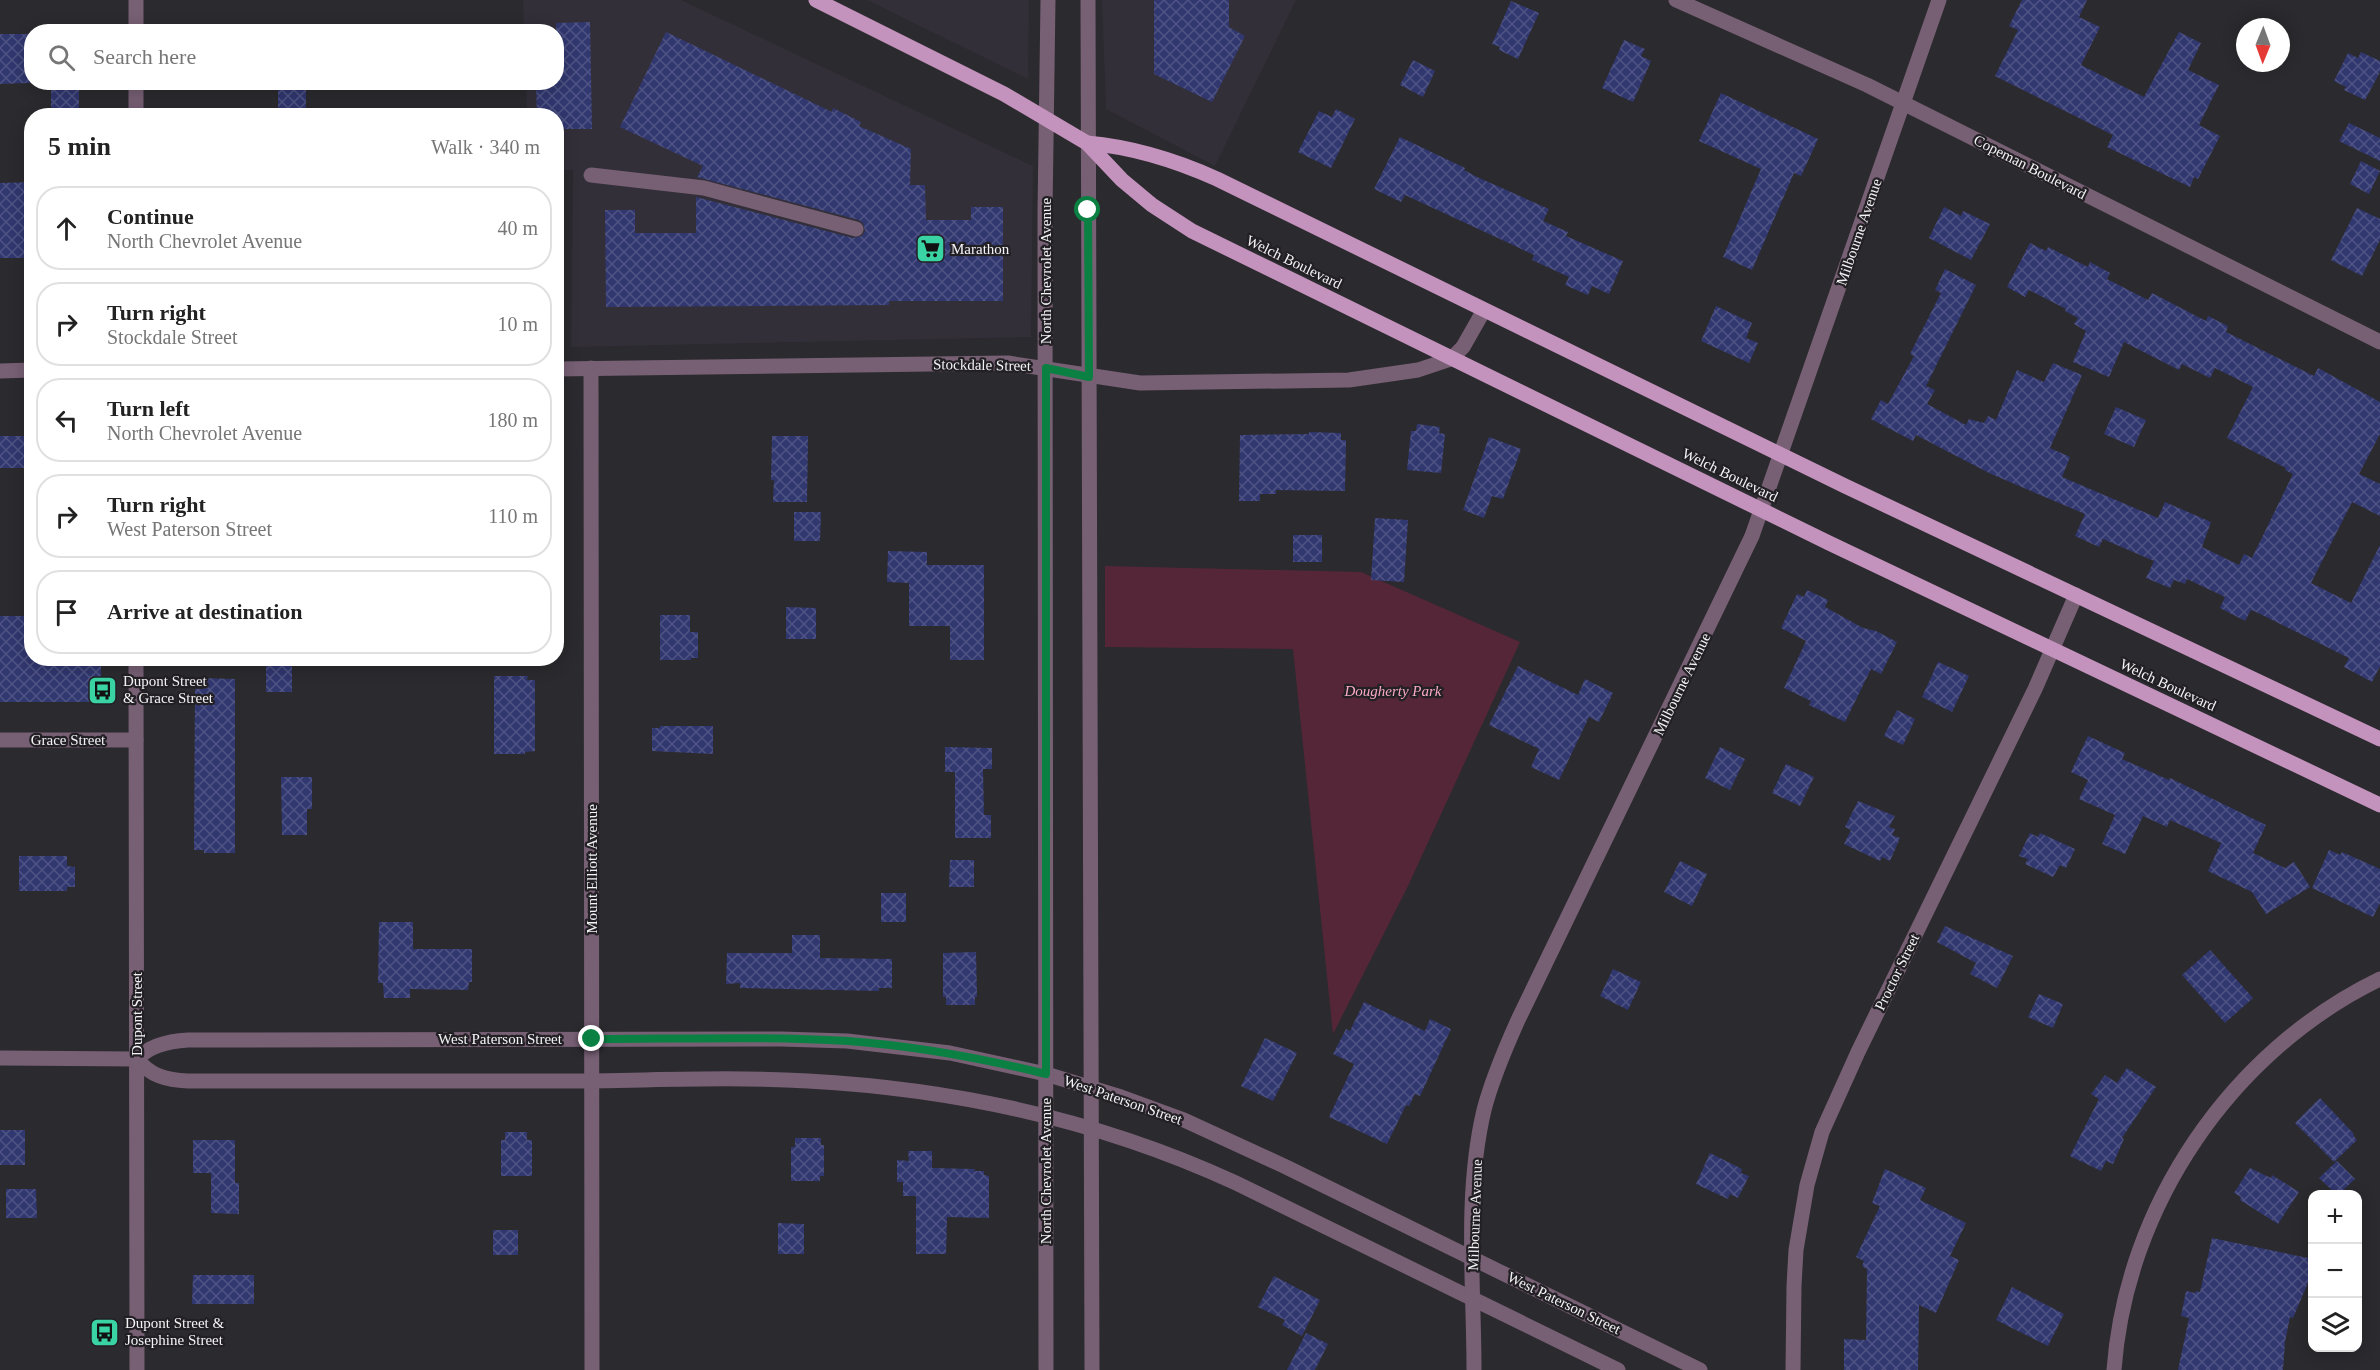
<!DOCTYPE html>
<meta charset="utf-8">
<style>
:root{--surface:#fff;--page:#f2f2f2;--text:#222;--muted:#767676;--line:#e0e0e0}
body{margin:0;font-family:"Times New Roman",serif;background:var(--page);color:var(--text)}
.controls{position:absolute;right:18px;bottom:18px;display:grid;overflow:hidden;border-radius:12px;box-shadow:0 3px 15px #0003}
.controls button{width:54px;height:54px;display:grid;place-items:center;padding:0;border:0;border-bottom:2px solid var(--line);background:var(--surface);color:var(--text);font:30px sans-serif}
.compass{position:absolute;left:2236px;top:18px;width:54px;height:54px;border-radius:50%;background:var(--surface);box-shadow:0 3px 15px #0003;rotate:181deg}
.stop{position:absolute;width:18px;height:18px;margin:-14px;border:4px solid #0b8043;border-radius:50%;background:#fff}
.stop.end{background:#0b8043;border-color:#fff;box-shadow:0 2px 6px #0008}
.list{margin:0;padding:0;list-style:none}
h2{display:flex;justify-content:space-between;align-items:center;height:78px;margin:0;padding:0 24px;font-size:26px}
h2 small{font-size:20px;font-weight:400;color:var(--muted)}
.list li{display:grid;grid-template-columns:39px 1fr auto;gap:18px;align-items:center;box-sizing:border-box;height:84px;margin:0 12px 12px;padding:0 12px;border:2px solid var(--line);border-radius:24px}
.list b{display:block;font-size:22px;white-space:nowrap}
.list p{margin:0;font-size:20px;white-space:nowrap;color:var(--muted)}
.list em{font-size:20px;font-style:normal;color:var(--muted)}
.icon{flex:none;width:33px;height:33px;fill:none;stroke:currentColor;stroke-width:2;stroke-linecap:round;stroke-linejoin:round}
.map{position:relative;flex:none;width:2380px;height:1370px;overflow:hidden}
.search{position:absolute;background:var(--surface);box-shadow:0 3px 15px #0003;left:24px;top:24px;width:540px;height:66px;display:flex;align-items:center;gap:15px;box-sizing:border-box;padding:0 21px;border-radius:24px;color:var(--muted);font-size:22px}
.panel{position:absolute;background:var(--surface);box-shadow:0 3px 15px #0003;left:24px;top:108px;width:540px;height:558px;border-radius:24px}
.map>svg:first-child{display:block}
</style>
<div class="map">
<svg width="2380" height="1370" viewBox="0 0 2380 1370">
<defs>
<pattern id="building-cross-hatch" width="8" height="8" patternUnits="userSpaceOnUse" patternTransform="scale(1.5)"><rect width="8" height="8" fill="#31376f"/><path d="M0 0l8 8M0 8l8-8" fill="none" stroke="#4f5484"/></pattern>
</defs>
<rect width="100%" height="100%" fill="#2b2a2e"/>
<g fill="#332f39">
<path d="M 523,0 L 681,0 L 1033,166 L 1031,337 L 571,347 L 573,170 L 557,170 L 556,116 L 527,115 L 526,83 L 556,82 L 556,32 L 524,31 Z"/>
<path d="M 867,0 L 1029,0 L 1028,79 Z"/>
<path d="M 1102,0 L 1296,0 L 1215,166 L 1106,109 Z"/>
</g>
<path fill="#552638" d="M 1105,566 L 1361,572 L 1520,642 L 1408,886 L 1333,1034 L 1293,649 L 1105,647 Z"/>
<g fill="url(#building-cross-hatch)">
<path d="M 1154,0 L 1229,0 L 1229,27 L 1245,36 L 1212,102 L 1154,74 Z"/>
<path d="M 2022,0 L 2087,0 L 2079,17 L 2100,27 L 2081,65 L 2144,97 L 2179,32 L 2201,43 L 2188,70 L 2219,85 L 2199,125 L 2220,136 L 2198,179 L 2194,177 L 2190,187 L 2107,147 L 2113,135 L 1995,76 L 2018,30 L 2009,26 Z"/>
<path d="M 1511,1 L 1539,13 L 1518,59 L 1499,50 L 1500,47 L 1492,44 Z"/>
<path d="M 590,22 L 592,129 L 556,129 L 556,116 L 537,116 L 536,82 L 556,82 L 556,23 Z"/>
<path d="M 666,32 L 832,112 L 833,108 L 861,122 L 859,126 L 911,149 L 910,185 L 925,185 L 926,220 L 971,220 L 971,207 L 1003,207 L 1003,301 L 889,301 L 889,305 L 606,307 L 605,210 L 635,210 L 635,233 L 696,233 L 696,197 L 853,238 L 862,236 L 865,231 L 863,223 L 859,220 L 697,177 L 703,166 L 620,127 Z"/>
<path d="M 0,34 L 31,34 L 30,83 L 0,84 Z"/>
<path d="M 1624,40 L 1645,49 L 1641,56 L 1651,61 L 1633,102 L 1602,88 Z"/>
<path d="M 2361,52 L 2380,61 L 2380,72 L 2365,100 L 2344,90 L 2346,87 L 2334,81 L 2348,53 L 2358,58 Z"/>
<path d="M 1413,60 L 1435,71 L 1423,97 L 1400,85 Z"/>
<rect x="51" y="82" width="28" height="29"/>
<rect x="278" y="82" width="28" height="34"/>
<path d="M 1721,93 L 1818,139 L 1801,176 L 1794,173 L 1752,270 L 1723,257 L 1761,169 L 1699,141 Z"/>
<path d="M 1336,109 L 1355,119 L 1331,168 L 1298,152 L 1319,111 L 1332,117 Z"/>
<path d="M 2349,123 L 2380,138 L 2380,161 L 2339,141 Z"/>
<path d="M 1400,137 L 1465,168 L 1464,170 L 1477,177 L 1549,209 L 1543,221 L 1568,232 L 1566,236 L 1623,261 L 1609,294 L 1592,286 L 1588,295 L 1565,285 L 1569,277 L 1532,260 L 1534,255 L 1513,245 L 1405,195 L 1401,202 L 1374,189 Z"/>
<path d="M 2361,161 L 2380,171 L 2369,194 L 2350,184 Z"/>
<path d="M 31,182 L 32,258 L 0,258 L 0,183 Z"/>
<path d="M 1944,207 L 1961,216 L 1963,211 L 1990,224 L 1971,260 L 1929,238 Z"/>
<path d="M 2357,208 L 2380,219 L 2380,240 L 2362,276 L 2331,260 Z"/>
<path d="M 2030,243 L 2046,251 L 2048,247 L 2088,267 L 2090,262 L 2110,273 L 2107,279 L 2148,300 L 2152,293 L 2206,321 L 2208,316 L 2228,326 L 2226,332 L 2314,376 L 2318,368 L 2380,402 L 2380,434 L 2359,474 L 2380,484 L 2380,516 L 2352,502 L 2311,583 L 2351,603 L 2380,545 L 2380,666 L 2372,682 L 2344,667 L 2349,658 L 2254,611 L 2251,610 L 2245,621 L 2220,608 L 2225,597 L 2187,579 L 2185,584 L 2174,580 L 2170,588 L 2146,578 L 2154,561 L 2103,539 L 2099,547 L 2075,536 L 2085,514 L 1991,474 L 1916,435 L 1913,441 L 1871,419 L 1881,400 L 1888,404 L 1914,356 L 1910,354 L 1941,293 L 1935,290 L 1945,269 L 1976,285 L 1926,386 L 1935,390 L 1927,404 L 1966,425 L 1969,419 L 1984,423 L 1988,416 L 1996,420 L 2017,370 L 2044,382 L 2053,363 L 2082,375 L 2050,448 L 2070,457 L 2062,477 L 2158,518 L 2165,502 L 2211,522 L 2202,547 L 2239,565 L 2244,554 L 2252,558 L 2293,474 L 2285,470 L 2286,468 L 2227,438 L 2253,387 L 2215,368 L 2210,378 L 2182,364 L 2179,370 L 2124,342 L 2109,377 L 2073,362 L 2086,331 L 2074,324 L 2078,318 L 2065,311 L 2066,309 L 2029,290 L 2025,297 L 2007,287 Z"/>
<path d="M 1716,306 L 1752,323 L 1746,338 L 1758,343 L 1749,363 L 1701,341 Z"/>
<path d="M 2116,407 L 2146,420 L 2134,447 L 2104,434 Z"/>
<path d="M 1417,424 L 1440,427 L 1439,433 L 1445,434 L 1441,473 L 1407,470 L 1411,431 L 1416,431 Z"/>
<path d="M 1309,432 L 1341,433 L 1341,440 L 1346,440 L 1345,491 L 1276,490 L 1276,494 L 1260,494 L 1260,501 L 1239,501 L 1240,435 L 1309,434 Z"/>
<rect x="0" y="436" width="32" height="32"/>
<path d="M 772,436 L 808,436 L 807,502 L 773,502 L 774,480 L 771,480 Z"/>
<path d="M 1489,437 L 1521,449 L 1503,499 L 1492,496 L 1484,518 L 1463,510 Z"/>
<path d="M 794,512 L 821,512 L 820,541 L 794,541 Z"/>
<path d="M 1375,518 L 1408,520 L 1404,582 L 1371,580 Z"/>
<rect x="1293" y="535" width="29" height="27"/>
<path d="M 888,551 L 927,552 L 927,565 L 984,565 L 984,660 L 950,660 L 950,626 L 909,626 L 909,583 L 887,582 Z"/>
<path d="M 1807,590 L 1828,600 L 1825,607 L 1863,628 L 1876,631 L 1897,642 L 1881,674 L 1871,669 L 1845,722 L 1809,705 L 1811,701 L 1784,688 L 1806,641 L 1781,628 L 1797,594 L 1804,597 Z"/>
<path d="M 786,607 L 816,608 L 816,639 L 786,639 Z"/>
<path d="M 660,615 L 690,615 L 690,632 L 698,632 L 698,658 L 691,658 L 691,660 L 660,660 Z"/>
<path d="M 0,616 L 32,616 L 32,658 L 101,658 L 101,702 L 0,702 Z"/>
<rect x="266" y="658" width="26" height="34"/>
<path d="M 1938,662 L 1969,676 L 1952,712 L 1922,697 Z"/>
<path d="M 1518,666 L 1578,695 L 1585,679 L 1613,693 L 1599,722 L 1589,717 L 1559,780 L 1531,767 L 1539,749 L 1489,725 Z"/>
<path d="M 494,676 L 528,676 L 527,680 L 535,680 L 535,751 L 525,752 L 525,754 L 494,754 Z"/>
<path d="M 203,678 L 235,679 L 235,853 L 204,853 L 204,850 L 194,850 L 195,689 L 204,689 Z"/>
<path d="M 1897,710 L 1915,719 L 1903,745 L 1884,736 Z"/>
<path d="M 660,726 L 713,726 L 713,754 L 652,751 L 652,728 L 660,728 Z"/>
<path d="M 2088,736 L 2125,753 L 2122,759 L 2169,780 L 2170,778 L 2266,825 L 2253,853 L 2285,868 L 2294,862 L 2310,887 L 2266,914 L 2252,892 L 2208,871 L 2221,843 L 2170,820 L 2167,827 L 2143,816 L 2125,854 L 2102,844 L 2115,815 L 2079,799 L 2088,780 L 2071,772 Z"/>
<path d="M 945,747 L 992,748 L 992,769 L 983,769 L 984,815 L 991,815 L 991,838 L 955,838 L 955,772 L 945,772 Z"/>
<path d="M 1720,747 L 1745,759 L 1730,790 L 1705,778 Z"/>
<path d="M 1786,764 L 1814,777 L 1800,806 L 1772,793 Z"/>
<path d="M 281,777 L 312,777 L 312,809 L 307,809 L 307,835 L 282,835 Z"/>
<path d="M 1858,801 L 1895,816 L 1889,827 L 1895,829 L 1892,835 L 1900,838 L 1890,861 L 1882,857 L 1880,861 L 1844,844 L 1851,830 L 1845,827 Z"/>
<path d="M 2030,833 L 2038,837 L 2040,833 L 2075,849 L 2066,868 L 2060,865 L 2053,877 L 2025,864 L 2028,859 L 2019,856 Z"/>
<path d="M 2329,850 L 2340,855 L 2342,852 L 2380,869 L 2380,903 L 2373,917 L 2312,888 Z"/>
<path d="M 19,856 L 67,856 L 67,866 L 75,867 L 75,887 L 67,887 L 67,891 L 19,891 Z"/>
<path d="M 950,860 L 974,860 L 974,887 L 949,887 Z"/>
<path d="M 1680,861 L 1707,874 L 1692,906 L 1664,892 Z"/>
<rect x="881" y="893" width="25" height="29"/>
<path d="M 379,922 L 413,922 L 413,949 L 472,949 L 472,982 L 469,982 L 468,990 L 410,989 L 410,998 L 384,998 L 383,983 L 378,983 Z"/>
<path d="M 1945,926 L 2013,956 L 1997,988 L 1970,974 L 1976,963 L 1937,942 Z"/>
<path d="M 792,935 L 820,935 L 820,958 L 892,959 L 892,988 L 879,988 L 879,991 L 740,988 L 740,983 L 726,984 L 727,953 L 792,953 Z"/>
<path d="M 2210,950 L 2253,998 L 2225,1023 L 2182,975 Z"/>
<path d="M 976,952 L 977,997 L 975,997 L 975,1005 L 946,1005 L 946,997 L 943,997 L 943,953 Z"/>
<path d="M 1613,969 L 1641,982 L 1628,1010 L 1600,996 Z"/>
<path d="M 2039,994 L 2063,1004 L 2053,1028 L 2028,1017 Z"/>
<path d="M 1364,1002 L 1425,1031 L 1430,1019 L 1451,1029 L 1420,1096 L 1415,1094 L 1409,1106 L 1406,1105 L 1387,1144 L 1329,1117 L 1354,1064 L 1333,1054 L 1346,1029 L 1350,1031 Z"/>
<path d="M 1265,1038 L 1297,1053 L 1273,1101 L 1241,1086 Z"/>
<path d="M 2127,1068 L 2156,1087 L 2122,1138 L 2124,1139 L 2113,1164 L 2106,1161 L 2101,1171 L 2070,1156 L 2099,1099 L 2091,1094 L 2105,1075 L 2117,1083 Z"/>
<path d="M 2320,1098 L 2354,1134 L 2353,1135 L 2357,1140 L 2334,1162 L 2295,1123 Z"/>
<rect x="0" y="1130" width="25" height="35"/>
<path d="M 505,1132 L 527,1132 L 527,1140 L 532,1140 L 532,1176 L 501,1176 L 501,1140 L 505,1140 Z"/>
<path d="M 795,1138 L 821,1138 L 821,1145 L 824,1145 L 824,1176 L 820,1176 L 820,1181 L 791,1181 L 791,1147 L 795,1147 Z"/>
<path d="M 193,1140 L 235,1140 L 235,1183 L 239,1183 L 239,1214 L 211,1213 L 211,1173 L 193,1173 Z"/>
<path d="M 908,1151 L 932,1151 L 932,1168 L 975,1169 L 974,1171 L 984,1171 L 984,1175 L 989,1176 L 989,1218 L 947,1217 L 946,1254 L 916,1254 L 916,1196 L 903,1196 L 903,1182 L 897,1182 L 897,1160 L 909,1161 Z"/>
<path d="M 1710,1153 L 1742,1169 L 1741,1173 L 1749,1176 L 1738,1198 L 1730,1194 L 1728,1199 L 1696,1184 Z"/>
<path d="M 2337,1161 L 2355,1179 L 2339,1194 L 2336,1194 L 2319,1178 Z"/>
<path d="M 2250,1168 L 2271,1178 L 2272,1175 L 2299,1192 L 2278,1224 L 2240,1200 L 2241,1197 L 2234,1193 Z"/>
<path d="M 1885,1169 L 1926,1188 L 1920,1200 L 1966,1223 L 1950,1256 L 1959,1260 L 1936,1313 L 1919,1305 L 1918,1370 L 1844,1370 L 1844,1339 L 1866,1340 L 1867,1269 L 1862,1266 L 1864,1261 L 1856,1257 L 1880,1206 L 1872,1203 Z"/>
<path d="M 6,1189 L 36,1189 L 37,1218 L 6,1218 Z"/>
<path d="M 778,1223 L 804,1224 L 804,1254 L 778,1254 Z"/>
<rect x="493" y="1230" width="25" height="25"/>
<path d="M 2212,1238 L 2313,1259 L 2313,1271 L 2293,1318 L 2290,1317 L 2285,1342 L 2283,1370 L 2178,1370 L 2189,1318 L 2181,1316 L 2186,1291 L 2195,1293 L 2196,1291 L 2200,1292 Z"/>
<path d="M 193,1275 L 254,1275 L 254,1304 L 192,1304 Z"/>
<path d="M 1274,1276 L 1320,1300 L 1302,1336 L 1282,1325 L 1285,1320 L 1258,1307 Z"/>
<path d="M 2012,1287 L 2064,1314 L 2048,1346 L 1996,1320 Z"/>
<path d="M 1306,1333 L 1328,1344 L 1315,1370 L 1287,1370 Z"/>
</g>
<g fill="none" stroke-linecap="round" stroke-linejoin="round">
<g stroke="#775f74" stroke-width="15">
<path d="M 1088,0 L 1092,1370"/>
<path d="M 1676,0 L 1867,85 L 2380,342"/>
<path d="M 136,32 L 136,0"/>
<path d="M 136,116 L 136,82"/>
<path d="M 591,175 L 704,188 L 856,229"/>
<path d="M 591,368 L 592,1370"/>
<path d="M 556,369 L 1008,363 L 1140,383 L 1349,380 L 1418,370 L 1451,359 L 1463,347 L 1484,310"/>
<path d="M 0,371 L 32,370"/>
<path d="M 136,658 L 137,1370"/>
<path d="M 0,740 L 136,740"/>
<path d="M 0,1058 L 137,1059 C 150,1045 169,1041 188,1040 L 781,1039 L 847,1041 L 950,1053 L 1046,1074 L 1121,1097 L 1184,1120 L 1284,1166 L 1700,1370"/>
<path d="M 137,1059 C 150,1076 167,1080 188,1081 C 313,1081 437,1081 562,1081 C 644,1081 726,1076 808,1081 C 955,1089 1102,1121 1236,1183 L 1618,1370"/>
<path d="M 1046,1370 L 1045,213 L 1048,0"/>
<path d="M 1474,1370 C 1474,1284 1464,1195 1484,1110 C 1492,1079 1505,1049 1518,1020 L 1752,536 L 1939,0"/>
<path d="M 1793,1370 L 1794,1286 L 1796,1250 L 1807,1185 L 1822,1132 L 1858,1052 L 2035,689 L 2076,595"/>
<path d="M 2114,1370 C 2126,1206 2231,1051 2380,979"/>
</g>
<g stroke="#c392bd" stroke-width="15">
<path d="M 816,0 L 1004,94 L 1087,143 L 1122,180 L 1152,205 L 1192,231 L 1829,543 L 2380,805"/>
<path d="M 1087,143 C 1133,147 1175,160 1217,179 L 1845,486 L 2380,739"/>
</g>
</g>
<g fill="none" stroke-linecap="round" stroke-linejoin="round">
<path stroke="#0b8043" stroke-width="8" d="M 592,1039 C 677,1039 763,1036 848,1041 C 915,1046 981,1058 1046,1074 L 1046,368 L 1089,377 L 1088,210"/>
</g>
<defs>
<symbol id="supermarket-square" viewBox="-11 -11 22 22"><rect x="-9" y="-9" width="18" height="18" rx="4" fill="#3ad4a4" stroke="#222024"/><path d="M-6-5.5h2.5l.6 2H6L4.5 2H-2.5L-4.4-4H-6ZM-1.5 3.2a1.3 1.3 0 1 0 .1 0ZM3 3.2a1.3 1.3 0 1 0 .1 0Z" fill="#111"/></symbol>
<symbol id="bus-square" viewBox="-11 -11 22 22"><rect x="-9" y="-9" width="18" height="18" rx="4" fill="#3ad4a4" stroke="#222024"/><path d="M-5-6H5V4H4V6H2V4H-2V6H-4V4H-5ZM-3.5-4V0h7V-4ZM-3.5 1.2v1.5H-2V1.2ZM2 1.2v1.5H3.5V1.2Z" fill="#111"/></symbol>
</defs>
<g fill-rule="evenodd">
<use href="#supermarket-square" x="914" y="232" width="33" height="33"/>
<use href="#bus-square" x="86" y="674" width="33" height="33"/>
<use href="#bus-square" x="88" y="1316" width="33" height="33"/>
</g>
<g text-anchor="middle" stroke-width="4.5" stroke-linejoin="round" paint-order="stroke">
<g font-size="15" fill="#f3f2f5" stroke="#222024">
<text transform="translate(2030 167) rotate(27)" y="5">Copeman Boulevard</text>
<text transform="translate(1859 232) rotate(-71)" y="5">Milbourne Avenue</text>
<text transform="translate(1294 262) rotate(26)" y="5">Welch Boulevard</text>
<text transform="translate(1046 271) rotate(-90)" y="5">North Chevrolet Avenue</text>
<text transform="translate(982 365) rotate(1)" y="5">Stockdale Street</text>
<text transform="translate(1730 475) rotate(26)" y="5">Welch Boulevard</text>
<text transform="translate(1682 684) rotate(-64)" y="5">Milbourne Avenue</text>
<text transform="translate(2168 685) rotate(25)" y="5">Welch Boulevard</text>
<text x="68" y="745">Grace Street</text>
<text transform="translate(592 869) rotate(-90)" y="5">Mount Elliott Avenue</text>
<text transform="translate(1897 972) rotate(-64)" y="5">Proctor Street</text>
<text transform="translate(137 1014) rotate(-90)" y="5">Dupont Street</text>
<text x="500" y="1044">West Paterson Street</text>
<text transform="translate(1123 1100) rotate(19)" y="5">West Paterson Street</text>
<text transform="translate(1046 1171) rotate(-90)" y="5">North Chevrolet Avenue</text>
<text transform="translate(1475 1215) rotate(-88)" y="5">Milbourne Avenue</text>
<text transform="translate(1564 1303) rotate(26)" y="5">West Paterson Street</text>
</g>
<g font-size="15" fill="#f3f2f5" stroke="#222024" text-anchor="start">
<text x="951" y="254">Marathon</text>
<text x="123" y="686">Dupont Street<tspan x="123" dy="17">&amp; Grace Street</tspan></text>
<text x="125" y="1328">Dupont Street &amp;<tspan x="125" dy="17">Josephine Street</tspan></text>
</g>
<g font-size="15" font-style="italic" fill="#faa9c4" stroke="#222024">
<text x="1393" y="696">Dougherty Park</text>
</g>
</g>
</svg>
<div class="controls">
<button>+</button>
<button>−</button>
<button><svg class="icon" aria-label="layers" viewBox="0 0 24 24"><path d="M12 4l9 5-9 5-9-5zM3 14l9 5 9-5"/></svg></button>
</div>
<svg class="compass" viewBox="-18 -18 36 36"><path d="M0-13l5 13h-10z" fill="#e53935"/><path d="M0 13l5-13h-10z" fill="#767676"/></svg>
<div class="stop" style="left:1088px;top:210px"></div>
<div class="stop end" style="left:592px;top:1039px"></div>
<div class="search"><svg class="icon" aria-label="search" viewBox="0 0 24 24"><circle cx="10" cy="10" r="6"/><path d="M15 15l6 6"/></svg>Search here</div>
<section class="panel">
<h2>5 min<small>Walk · 340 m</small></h2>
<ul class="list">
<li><svg class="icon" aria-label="ahead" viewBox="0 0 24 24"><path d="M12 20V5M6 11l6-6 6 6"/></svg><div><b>Continue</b><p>North Chevrolet Avenue</p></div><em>40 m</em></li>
<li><svg class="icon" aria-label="right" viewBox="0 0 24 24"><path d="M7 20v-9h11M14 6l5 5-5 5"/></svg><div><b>Turn right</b><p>Stockdale Street</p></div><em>10 m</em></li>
<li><svg class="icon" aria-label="left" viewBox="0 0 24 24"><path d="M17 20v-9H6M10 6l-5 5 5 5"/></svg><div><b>Turn left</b><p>North Chevrolet Avenue</p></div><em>180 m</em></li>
<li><svg class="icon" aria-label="right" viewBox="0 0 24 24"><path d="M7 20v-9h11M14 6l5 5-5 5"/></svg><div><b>Turn right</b><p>West Paterson Street</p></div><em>110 m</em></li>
<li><svg class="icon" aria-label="arrive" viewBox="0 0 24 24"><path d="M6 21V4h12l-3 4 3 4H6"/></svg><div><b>Arrive at destination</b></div></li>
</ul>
</section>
</div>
